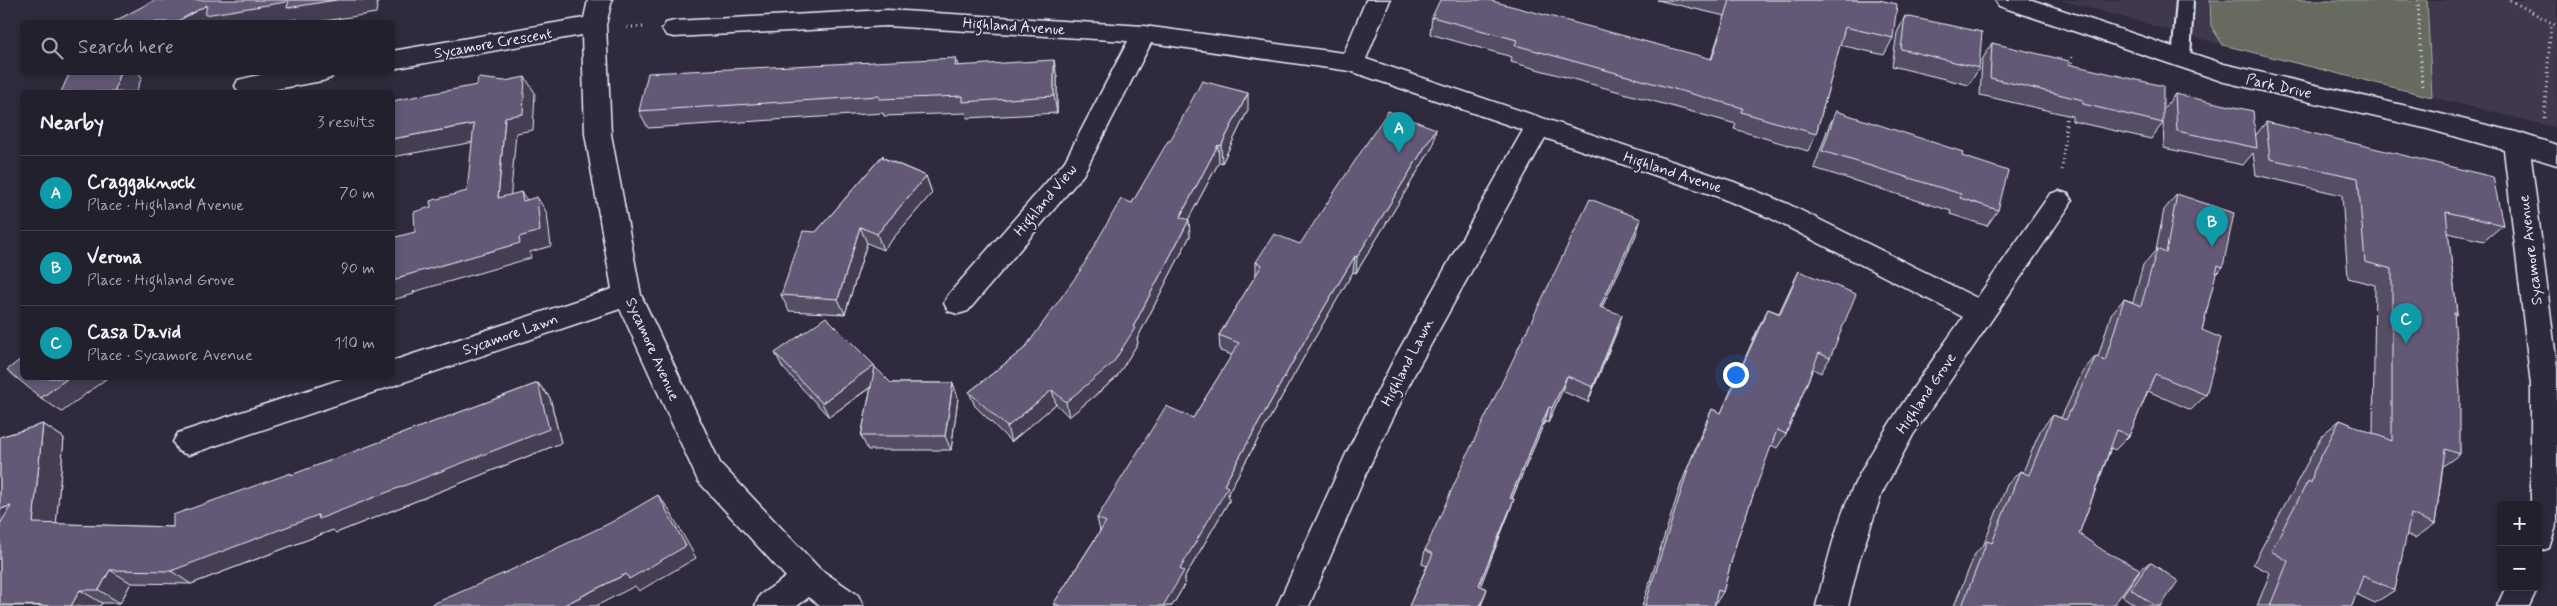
<!DOCTYPE html>
<meta charset="utf-8">
<style>
:root{--surface:#23202e;--page:#2b2836;--text:#f1f3f6;--muted:#a3a3aa;--line:#403e4a;--accent:#ff9aa2}
body{margin:0;font-family:Mynerve,sans-serif;background:var(--page);color:var(--text)}
.controls{position:absolute;right:15px;bottom:15px;display:grid;overflow:hidden;border-radius:8px;box-shadow:0 2px 8px #0003}
.controls button{width:45px;height:45px;display:grid;place-items:center;padding:0;border:0;border-bottom:1px solid var(--line);background:var(--surface);color:var(--text);font:25px sans-serif}
.you{position:absolute;left:1735px;top:374px;width:18px;height:18px;margin:-12px;border:4px solid #fff;border-radius:50%;background:#1a73e8;box-shadow:0 0 0 8px #1a73e833}
.badge{display:grid;place-items:center;width:32px;height:32px;border-radius:50%;background:var(--accent);color:#fff;font-size:16px;font-weight:700}
.pin{position:absolute;translate:-50% -41px;filter:drop-shadow(0 1px 2px #0008)}
.pin::after{content:'';position:absolute;top:26px;width:18px;height:15px;background:inherit;clip-path:polygon(0 0,100% 0,50% 100%)}
.list{margin:0;padding:0;list-style:none}
h2{display:flex;justify-content:space-between;align-items:center;height:65px;margin:0;padding:0 20px;font-size:21px}
h2 small{font-size:16px;font-weight:400;color:var(--muted)}
.list li{display:grid;grid-template-columns:32px 1fr auto;gap:15px;align-items:center;box-sizing:border-box;height:75px;padding:0 20px;border-top:1px solid var(--line)}
.list b{display:block;font-size:19px;white-space:nowrap}
.list p{margin:0;font-size:16px;white-space:nowrap;color:var(--muted)}
.list em{font-size:16px;font-style:normal;color:var(--muted)}
.icon{flex:none;width:28px;height:28px;fill:none;stroke:currentColor;stroke-width:2;stroke-linecap:round;stroke-linejoin:round}
.map{position:relative;flex:none;width:2557px;height:606px;overflow:hidden}
.search{position:absolute;background:var(--surface);box-shadow:0 2px 8px #0003;left:20px;top:20px;width:375px;height:55px;display:flex;align-items:center;gap:12px;box-sizing:border-box;padding:0 18px;border-radius:8px;color:var(--muted);font-size:19px}
.panel{position:absolute;background:var(--surface);box-shadow:0 2px 8px #0003;left:20px;top:90px;width:375px;height:290px;border-radius:8px}
.map>svg:first-child{display:block}
</style>
<div class="map">
<svg width="2557" height="606" viewBox="0 0 2557 606">
<rect width="100%" height="100%" fill="#2f2a3d"/>
<filter id="ink" filterUnits="userSpaceOnUse"><feTurbulence type="fractalNoise" baseFrequency=".02" numOctaves="2"/><feDisplacementMap in="SourceGraphic" scale="10" xChannelSelector="R" yChannelSelector="G"/><feConvolveMatrix kernelMatrix="1 2 1 2 8 2 1 2 1" color-interpolation-filters="sRGB"/></filter>
<g filter="url(#ink)">
<g fill="#3f384e">
<path d="M 2060,0 L 2210,0 L 2211,26 L 2223,45 Z"/>
<path d="M 2427,0 L 2557,0 L 2557,128 L 2432,97 Z"/>
</g>
<path fill="#666b5e" stroke="#a7aeab" d="M 2210,0 L 2427,0 L 2432,97 L 2223,45 L 2211,26 Z"/>
<g fill="none" stroke-linecap="round" stroke-linejoin="round">
<defs>
<path id="service" d="M 2177,0 L 2193,0 L 2190,60 L 2187,64 L 2181,66 L 2175,64 L 2172,60 Z"/>
<g id="minor">
<path d="M 588,0 L 612,0 L 606,25 L 611,134 L 641,295 L 720,463 L 820,569 L 858,595 L 863,606 L 821,606 L 809,597 L 797,606 L 755,606 L 760,595 L 786,577 L 698,481 L 620,309 L 188,455 L 178,451 L 173,442 L 178,433 L 345,378 L 392,378 L 392,361 L 612,289 L 585,134 L 582,35 L 392,69 L 392,51 L 584,18 Z"/>
<path d="M 1366,0 L 1390,0 L 1366,59 L 1734,182 L 1788,204 L 1977,298 L 2050,194 L 2059,191 L 2068,194 L 2072,201 L 2068,208 L 1913,435 L 1882,493 L 1859,561 L 1848,606 L 1816,606 C 1827,564 1837,518 1857,479 C 1887,422 1926,370 1963,317 L 1770,218 L 1716,196 L 1545,138 L 1414,375 L 1369,467 L 1309,606 L 1277,606 L 1346,454 L 1394,359 L 1523,130 L 1350,71 L 1151,43 L 1083,175 L 968,311 L 958,314 L 948,311 L 944,303 L 948,295 L 1065,161 L 1128,41 L 887,26 L 674,37 L 666,35 L 662,29 L 666,23 L 674,21 L 887,10 L 1144,26 L 1344,53 Z"/>
<path d="M 1995,0 L 2032,0 L 2224,64 L 2424,110 L 2516,132 L 2557,145 L 2557,165 L 2531,157 L 2557,367 L 2557,523 L 2549,548 L 2538,552 L 2538,505 L 2531,505 L 2531,385 L 2504,150 L 2424,128 L 2224,82 L 1999,6 Z"/>
<path d="M 272,72 L 334,72 L 331,78 L 322,81 L 260,92 L 239,92 L 235,86 L 238,80 Z"/>
<path d="M 2506,587 L 2538,587 L 2529,606 L 2497,606 Z"/>
</g>
</defs>
<use href="#service" stroke="#e8f1f8" stroke-width="4"/>
<use href="#minor" stroke="#e8f1f8" stroke-width="3"/>
<g stroke="#e8f1f8" stroke-width="3" stroke-dasharray="1 4" stroke-linecap="butt">
<path d="M 2418,0 L 2422,87"/>
<path d="M 2510,0 L 2557,26"/>
<path d="M 627,27 L 646,27"/>
<path d="M 2071,68 L 2072,54"/>
<path d="M 2544,118 L 2551,24"/>
<path d="M 2062,170 L 2067,111"/>
</g>
<use href="#service" fill="#2f2a3d" fill-rule="evenodd"/>
<use href="#minor" fill="#2f2a3d" fill-rule="evenodd"/>
</g>
<g fill="#554d65" stroke="#e8f1f8">
<path d="M 1657,0 L 1879,0 L 1893,38 L 1884,55 L 1840,45 L 1816,134 L 1808,151 L 1734,129 L 1736,124 L 1511,62 L 1512,57 L 1430,34 L 1432,17 L 1711,59 L 1725,16 Z"/>
<path d="M 1905,16 L 1979,68 L 1969,85 L 1892,66 L 1897,33 Z"/>
<path d="M 1992,43 L 2163,110 L 2175,94 L 2256,135 L 2266,122 L 2503,225 L 2484,241 L 2448,233 L 2457,314 L 2454,316 L 2460,454 L 2443,466 L 2435,524 L 2415,538 L 2406,534 L 2395,590 L 2375,603 L 2356,594 L 2352,606 L 2257,606 L 2270,573 L 2253,564 L 2290,495 L 2294,492 L 2296,484 L 2322,435 L 2340,420 L 2373,434 L 2375,285 L 2348,278 L 2342,195 L 2256,175 L 2253,153 L 2243,165 L 2164,148 L 2163,123 L 2151,139 L 2072,121 L 2072,116 L 1980,95 L 1982,60 Z"/>
<path d="M 956,58 L 958,66 L 1057,77 L 1057,113 L 967,118 L 966,113 L 884,116 L 883,113 L 648,128 L 639,111 Z"/>
<path d="M 1248,110 L 1222,163 L 1219,162 L 1188,220 L 1190,236 L 1137,339 L 1138,343 L 1116,378 L 1069,417 L 1056,404 L 1011,442 L 975,406 L 969,392 L 1025,348 L 1132,203 L 1170,141 Z"/>
<path d="M 1836,111 L 1962,156 L 1998,210 L 1987,226 L 1950,214 L 1951,211 L 1814,168 L 1828,128 Z"/>
<path d="M 1433,146 L 1356,273 L 1353,272 L 1309,348 L 1228,493 L 1229,501 L 1185,577 L 1185,584 L 1172,606 L 1055,606 L 1054,603 L 1100,531 L 1097,518 L 1193,418 L 1232,355 L 1220,351 L 1219,335 L 1256,275 L 1256,262 L 1300,244 Z"/>
<path d="M 883,155 L 884,158 L 926,176 L 932,193 L 883,250 L 867,243 L 845,314 L 789,311 L 781,295 L 816,232 Z"/>
<path d="M 2177,194 L 2223,267 L 2215,275 L 2202,330 L 2206,395 L 2191,410 L 2148,391 L 2129,436 L 2115,450 L 2111,448 L 2079,534 L 2113,606 L 1954,606 L 1975,554 L 1984,544 L 2007,485 L 2020,471 L 2023,472 L 2041,429 L 2053,415 L 2061,418 L 2083,371 L 2096,356 L 2098,357 L 2111,314 L 2124,299 L 2133,302 L 2143,265 L 2156,250 L 2164,210 Z"/>
<path d="M 1636,235 L 1602,307 L 1617,331 L 1588,402 L 1562,391 L 1548,423 L 1545,421 L 1512,499 L 1509,513 L 1480,586 L 1487,589 L 1481,606 L 1409,606 L 1427,566 L 1422,564 L 1425,550 Z"/>
<path d="M 1799,271 L 1830,358 L 1821,373 L 1813,369 L 1786,434 L 1777,448 L 1771,445 L 1738,537 L 1723,592 L 1714,606 L 1642,606 L 1681,484 L 1705,424 L 1712,409 L 1721,413 L 1760,324 L 1768,309 L 1779,313 L 1791,287 Z"/>
<path d="M 775,353 L 875,368 L 891,383 L 953,383 L 958,398 L 951,450 L 868,450 L 861,436 L 871,387 L 829,417 L 783,368 Z"/>
<path d="M 538,383 L 550,398 L 561,443 L 336,533 L 333,530 L 191,584 L 131,583 L 120,603 L 102,603 L 100,606 L 0,606 L 0,437 L 43,424 L 64,438 L 56,524 L 173,527 L 293,475 Z"/>
<path d="M 2150,562 L 2161,606 L 2137,606 L 2122,596 L 2141,569 Z"/>
</g>
<g fill="#453e53" stroke="#e8f1f8">
<path d="M 286,0 L 378,0 L 376,13 L 317,22 L 299,22 L 297,19 L 277,22 L 176,22 L 207,5 Z"/>
<path d="M 1054,60 L 1057,77 L 1057,113 L 1054,96 Z"/>
<path d="M 121,72 L 137,72 L 142,77 L 136,92 L 114,92 Z"/>
<path d="M 525,77 L 535,93 L 533,130 L 516,133 L 509,214 L 498,198 L 505,117 Z"/>
<path d="M 1248,93 L 1248,110 L 1222,163 L 1221,146 Z"/>
<path d="M 474,124 L 485,140 L 392,157 L 392,139 Z"/>
<path d="M 1436,129 L 1433,146 L 1356,273 L 1357,257 Z"/>
<path d="M 1218,145 L 1219,162 L 1181,233 L 1180,217 Z"/>
<path d="M 926,176 L 932,193 L 883,250 L 877,234 Z"/>
<path d="M 521,192 L 532,207 L 523,201 Z"/>
<path d="M 537,197 L 547,213 L 551,246 L 530,252 L 531,258 L 413,292 L 414,294 L 392,300 L 392,281 L 400,277 L 519,237 Z"/>
<path d="M 1641,219 L 1636,235 L 1595,322 L 1600,307 Z"/>
<path d="M 1189,220 L 1190,236 L 1137,339 L 1138,343 L 1116,378 L 1069,417 L 1066,402 L 1133,327 Z"/>
<path d="M 860,227 L 867,243 L 845,314 L 838,299 Z"/>
<path d="M 1355,256 L 1353,272 L 1309,348 L 1228,493 L 1229,501 L 1185,577 L 1185,584 L 1172,606 L 1163,606 L 1180,569 L 1224,485 L 1309,333 Z"/>
<path d="M 1622,315 L 1617,331 L 1588,402 L 1593,387 Z"/>
<path d="M 874,365 L 880,380 L 829,417 L 822,403 Z"/>
<path d="M 1567,376 L 1562,391 L 1548,423 L 1552,408 Z"/>
<path d="M 68,378 L 107,378 L 62,412 L 41,398 Z"/>
<path d="M 538,383 L 550,398 L 561,443 L 336,533 L 333,530 L 191,584 L 171,571 Z"/>
<path d="M 953,383 L 958,398 L 951,450 L 945,436 Z"/>
<path d="M 1052,390 L 1056,404 L 1011,442 L 1007,427 Z"/>
<path d="M 1549,407 L 1545,421 L 1506,512 L 1510,498 Z"/>
<path d="M 43,424 L 64,438 L 55,537 L 33,523 Z"/>
<path d="M 658,495 L 668,508 L 696,558 L 639,591 L 635,586 L 596,606 L 562,606 L 626,574 Z"/>
<path d="M 1514,499 L 1509,513 L 1476,598 L 1479,585 Z"/>
<path d="M 11,506 L 0,529 L 0,509 Z"/>
<path d="M 110,570 L 131,583 L 120,603 L 99,590 Z"/>
<path d="M 80,590 L 102,603 L 100,606 L 71,606 Z"/>
</g>
<g fill="#635976" stroke="#e8f1f8">
<path d="M 155,0 L 286,0 L 286,2 L 205,15 L 207,5 L 176,22 L 113,22 Z"/>
<path d="M 289,0 L 336,0 L 287,8 Z"/>
<path d="M 1440,0 L 1488,0 L 1712,59 L 1730,0 L 1879,0 L 1897,4 L 1893,38 L 1845,27 L 1816,134 L 1741,112 L 1743,108 L 1515,45 L 1517,40 L 1432,17 Z"/>
<path d="M 1905,16 L 1982,32 L 1979,68 L 1901,49 Z"/>
<path d="M 1992,43 L 2069,61 L 2068,64 L 2163,86 L 2163,123 L 2083,104 L 2083,100 L 1990,78 Z"/>
<path d="M 956,58 L 955,66 L 1054,60 L 1054,96 L 963,102 L 963,96 L 879,99 L 879,96 L 639,111 L 648,73 Z"/>
<path d="M 70,72 L 121,72 L 114,92 L 61,92 Z"/>
<path d="M 525,77 L 523,114 L 505,117 L 498,198 L 521,192 L 523,201 L 537,197 L 540,231 L 519,237 L 520,243 L 400,277 L 400,279 L 392,281 L 392,238 L 415,232 L 414,212 L 431,207 L 430,201 L 467,191 L 474,124 L 392,139 L 392,101 L 477,85 L 478,78 L 505,81 Z"/>
<path d="M 1202,81 L 1248,93 L 1221,146 L 1218,145 L 1180,217 L 1189,220 L 1133,327 L 1135,328 L 1113,363 L 1066,402 L 1052,390 L 1007,427 L 969,392 L 1025,348 L 1080,271 L 1121,199 L 1132,203 L 1168,141 L 1170,141 Z"/>
<path d="M 2175,94 L 2253,111 L 2257,148 L 2177,131 Z"/>
<path d="M 1388,111 L 1436,129 L 1357,257 L 1355,256 L 1309,333 L 1224,485 L 1228,487 L 1180,569 L 1184,571 L 1163,606 L 1060,606 L 1054,603 L 1106,522 L 1097,518 L 1166,406 L 1193,418 L 1239,343 L 1219,335 L 1262,265 L 1256,262 L 1274,234 L 1300,244 Z"/>
<path d="M 1836,111 L 1963,152 L 1962,156 L 2008,171 L 1998,210 L 1960,198 L 1961,194 L 1822,151 Z"/>
<path d="M 2266,122 L 2493,177 L 2503,225 L 2446,212 L 2457,314 L 2454,313 L 2460,392 L 2460,454 L 2445,449 L 2435,524 L 2411,514 L 2395,590 L 2363,576 L 2352,606 L 2270,606 L 2288,561 L 2271,551 L 2308,481 L 2311,483 L 2314,470 L 2340,420 L 2392,441 L 2392,269 L 2365,262 L 2358,178 L 2270,159 Z"/>
<path d="M 883,155 L 883,158 L 926,176 L 877,234 L 860,227 L 838,299 L 781,295 L 803,231 L 816,232 Z"/>
<path d="M 2177,194 L 2234,213 L 2223,267 L 2218,265 L 2202,330 L 2221,338 L 2206,395 L 2155,374 L 2129,436 L 2117,430 L 2079,534 L 2104,551 L 2140,569 L 2113,606 L 1962,606 L 1987,541 L 1992,543 L 2020,471 L 2029,475 L 2053,415 L 2066,420 L 2096,356 L 2105,361 L 2124,299 L 2141,306 L 2157,249 L 2166,253 Z"/>
<path d="M 1590,199 L 1641,219 L 1600,307 L 1622,315 L 1593,387 L 1567,376 L 1552,408 L 1549,407 L 1510,498 L 1514,499 L 1479,585 L 1487,589 L 1480,606 L 1409,606 L 1433,554 L 1425,550 L 1469,451 Z"/>
<path d="M 1799,271 L 1856,294 L 1830,358 L 1819,353 L 1786,434 L 1777,430 L 1738,537 L 1723,592 L 1718,590 L 1714,606 L 1645,606 L 1651,586 L 1688,470 L 1712,409 L 1721,413 L 1768,309 L 1780,314 Z"/>
<path d="M 826,317 L 874,365 L 822,403 L 775,353 Z"/>
<path d="M 22,358 L 22,378 L 68,378 L 41,398 L 7,370 Z"/>
<path d="M 875,367 L 891,383 L 953,383 L 945,436 L 861,436 Z"/>
<path d="M 538,383 L 549,429 L 319,519 L 318,515 L 171,571 L 110,570 L 99,590 L 80,590 L 71,606 L 0,605 L 0,524 L 11,506 L 0,509 L 0,437 L 43,424 L 33,523 L 173,527 L 173,515 L 291,473 L 291,475 Z"/>
<path d="M 658,495 L 686,546 L 629,579 L 626,574 L 562,606 L 428,606 L 507,572 L 610,523 Z"/>
<path d="M 2150,562 L 2178,581 L 2161,606 L 2155,606 L 2131,589 Z"/>
</g>
</g>
<g text-anchor="middle" stroke-width="4" stroke-linejoin="round" paint-order="stroke">
<g font-size="15" fill="#e8f1f8" stroke="#2f2a3d">
<text transform="translate(1014 26) rotate(4)" y="5">Highland Avenue</text>
<text transform="translate(493 43) rotate(-10)" y="5">Sycamore Crescent</text>
<text transform="translate(2279 86) rotate(13)" y="5">Park Drive</text>
<text transform="translate(1673 172) rotate(18)" y="5">Highland Avenue</text>
<text transform="translate(1045 200) rotate(-50)" y="5">Highland View</text>
<text transform="translate(2530 250) rotate(-97)" y="5">Sycamore Avenue</text>
<text transform="translate(510 334) rotate(-19)" y="5">Sycamore Lawn</text>
<text transform="translate(653 349) rotate(66)" y="5">Sycamore Avenue</text>
<text transform="translate(1407 362) rotate(-63)" y="5">Highland Lawn</text>
<text transform="translate(1926 393) rotate(-56)" y="5">Highland Grove</text>
</g>
</g>
</svg>
<div class="controls">
<button>+</button>
<button>−</button>
</div>
<div class="you"></div>
<div class="pin badge" style="left:1399px;top:153px;background:#0f9aa8">A</div>
<div class="pin badge" style="left:2212px;top:247px;background:#0f9aa8">B</div>
<div class="pin badge" style="left:2406px;top:344px;background:#0f9aa8">C</div>
<div class="search"><svg class="icon" aria-label="search" viewBox="0 0 24 24"><circle cx="10" cy="10" r="6"/><path d="M15 15l6 6"/></svg>Search here</div>
<section class="panel">
<h2>Nearby<small>3 results</small></h2>
<ul class="list">
<li><span class="badge" style="background:#0f9aa8">A</span><div><b>Craggaknock</b><p>Place · Highland Avenue</p></div><em>70 m</em></li>
<li><span class="badge" style="background:#0f9aa8">B</span><div><b>Verona</b><p>Place · Highland Grove</p></div><em>90 m</em></li>
<li><span class="badge" style="background:#0f9aa8">C</span><div><b>Casa David</b><p>Place · Sycamore Avenue</p></div><em>110 m</em></li>
</ul>
</section>
</div>
